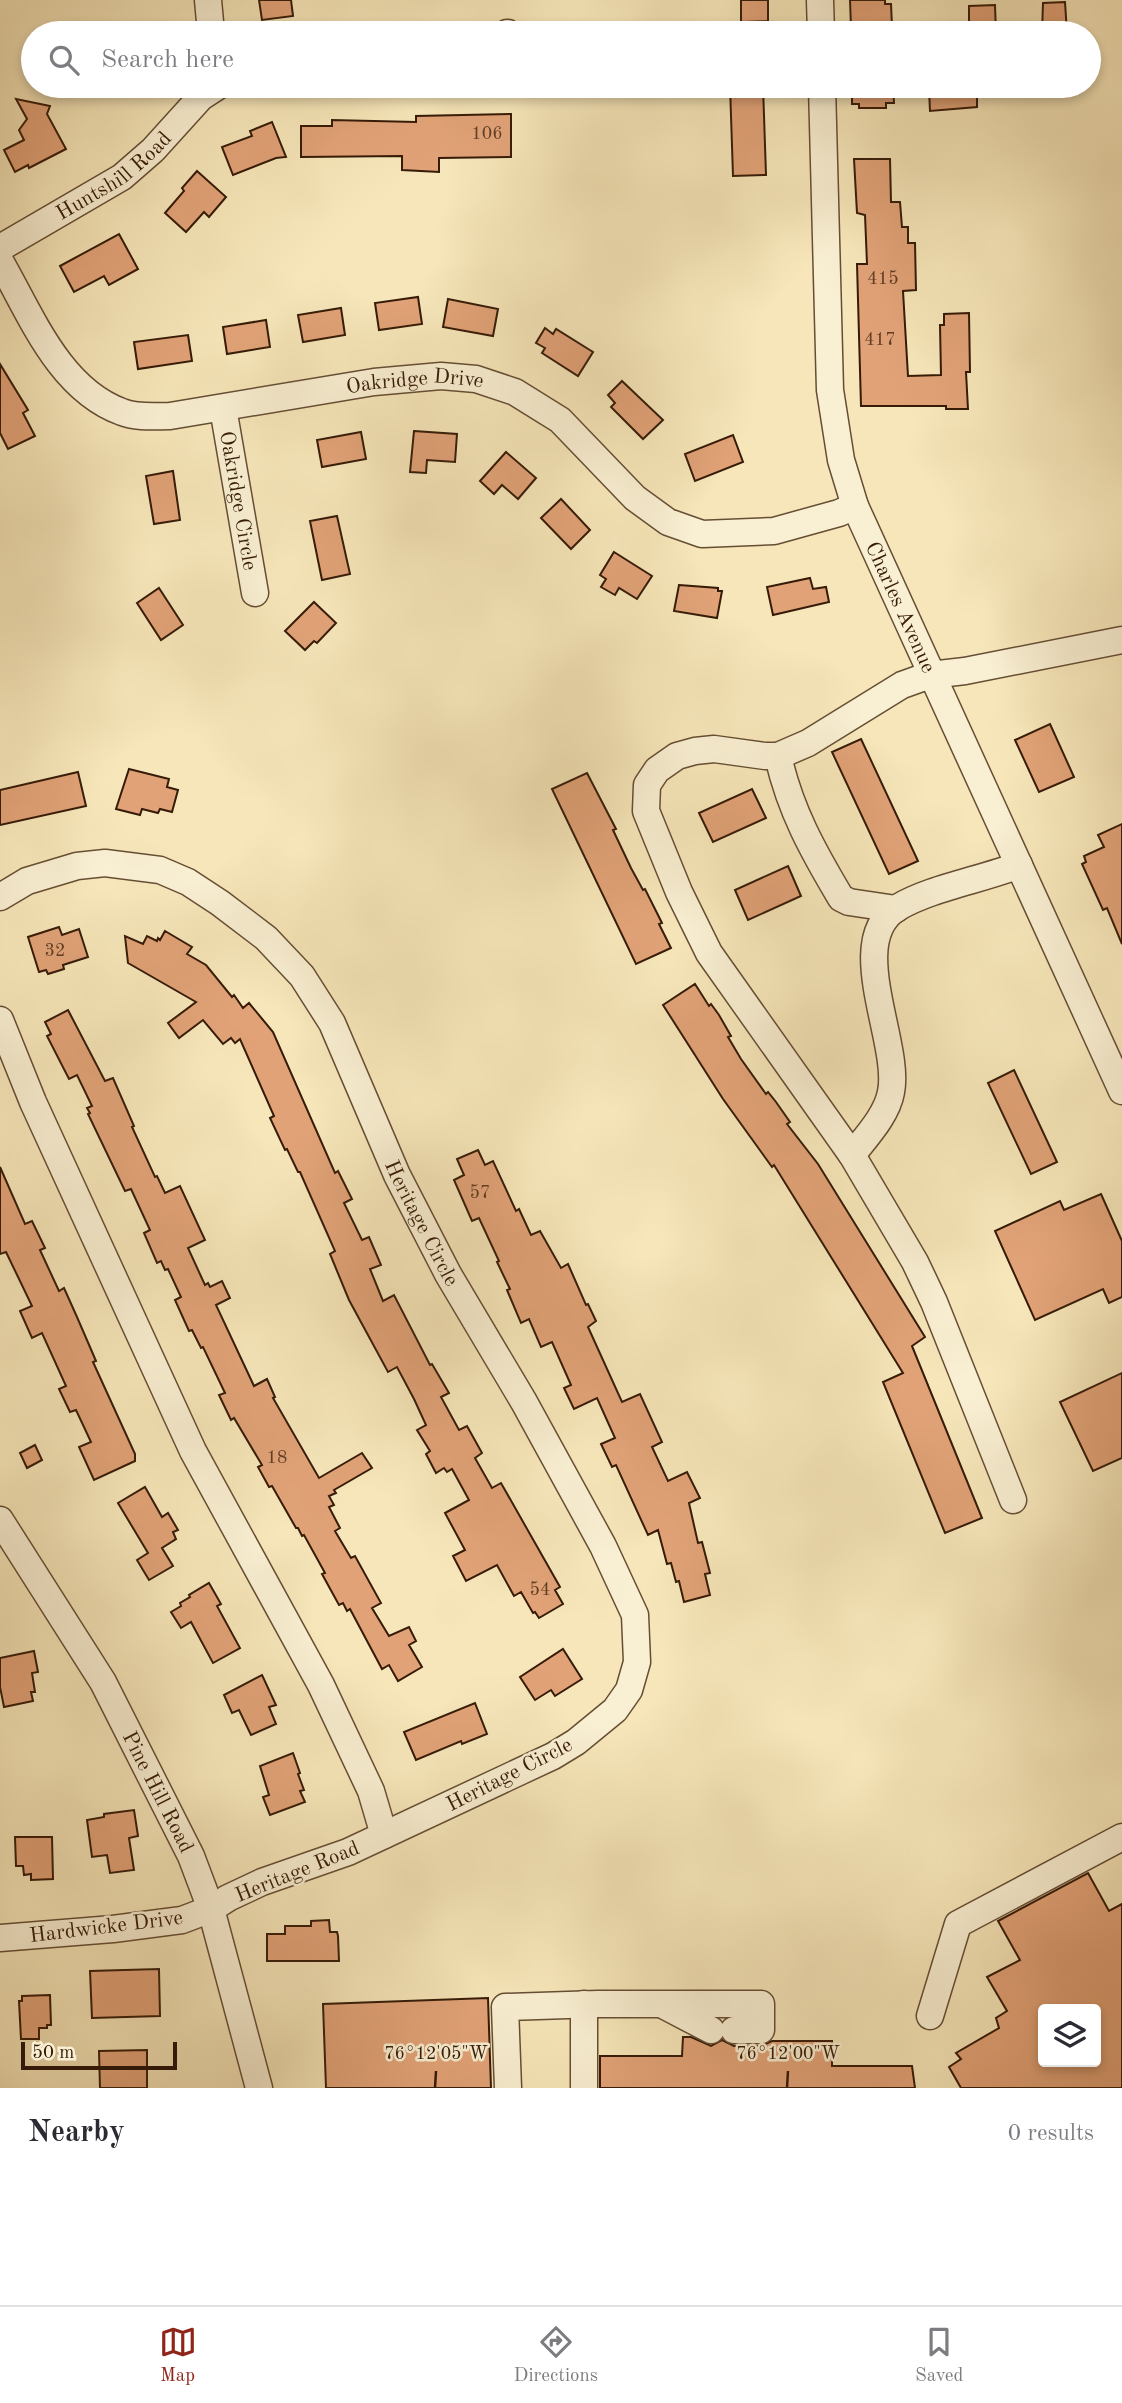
<!DOCTYPE html>
<meta charset="utf-8">
<style>
:root{--surface:#fff;--page:#f7f7f7;--text:#2b2b33;--muted:#7c7c81;--line:#e1e1e2;--accent:#8f2418}
body{margin:0;font-family:"Old Standard TT",serif;background:var(--page);color:var(--text)}
.controls{position:absolute;right:21px;bottom:21px;display:grid;overflow:hidden;border-radius:7px;box-shadow:0 4px 10px #0003}
.controls button{width:63px;height:63px;display:grid;place-items:center;padding:0;border:0;border-bottom:2px solid var(--line);background:var(--surface);color:var(--text);font:35px sans-serif}
.scale{position:absolute;left:21px;bottom:18px;width:156px;box-sizing:border-box;padding-left:7px;border:4px solid #361b08;border-top:0;font-size:19px;line-height:24px;white-space:nowrap;color:#361b08;-webkit-text-stroke:5px #f9efd2;paint-order:stroke}
.list{margin:0;padding:0;list-style:none}
h2{display:flex;justify-content:space-between;align-items:center;height:91px;margin:0;padding:0 28px;font-size:30px}
h2 small{font-size:23px;font-weight:400;color:var(--muted)}
.icon{flex:none;width:38px;height:38px;fill:none;stroke:currentColor;stroke-width:2;stroke-linecap:round;stroke-linejoin:round}
.map{position:relative;flex:none;width:1122px;height:2088px;overflow:hidden}
.search{position:absolute;background:var(--surface);box-shadow:0 4px 10px #0003;left:21px;right:21px;top:21px;height:77px;display:flex;align-items:center;gap:18px;box-sizing:border-box;padding:0 24px;border-radius:38px;color:var(--muted);font-size:26px}
.sheet{height:217px;background:var(--surface)}
nav{display:flex;justify-content:space-around;align-items:center;box-sizing:border-box;height:98px;border-top:2px solid var(--line);background:var(--surface);font-size:19px;color:var(--muted)}
nav a{display:grid;justify-items:center;gap:4px}
nav .on{color:var(--accent)}
.map>svg:first-child{display:block}
</style>
<div class="map">
<svg width="1122" height="2088" viewBox="0 0 1122 2088">
<rect width="100%" height="100%" fill="#f6e6b9"/>
<filter id="stains"><feTurbulence type="fractalNoise" baseFrequency=".00286" numOctaves="4"/><feColorMatrix values="0 0 0 0 .2 0 0 0 0 .09 0 0 0 0 .02 0 0 0 .5 -.17"/></filter>
<radialGradient id="worn" r=".72"><stop offset=".6" stop-color="#630" stop-opacity="0"/><stop offset="1" stop-color="#630" stop-opacity=".3"/></radialGradient>
<g fill="#e1a277" stroke="#361b08" stroke-width="2" fill-rule="evenodd">
<path d="M 259,0 L 291,0 L 293,16 L 262,20 Z"/>
<path d="M 741,0 L 768,0 L 768,21 L 741,22 Z"/>
<path d="M 850,0 L 885,0 L 885,4 L 891,4 L 892,26 L 851,27 Z"/>
<path d="M 1065,2 L 1067,33 L 1042,33 L 1043,3 Z"/>
<path d="M 995,5 L 996,33 L 969,33 L 969,6 Z"/>
<path d="M 730,86 L 763,86 L 766,175 L 733,176 Z"/>
<path d="M 852,86 L 893,86 L 894,103 L 886,103 L 886,108 L 859,108 L 859,104 L 852,104 Z"/>
<path d="M 977,87 L 977,107 L 930,111 L 929,89 Z"/>
<path d="M 16,99 L 50,106 L 47,114 L 66,149 L 29,168 L 28,165 L 15,172 L 4,150 L 24,140 L 19,130 L 27,119 Z"/>
<path d="M 511,114 L 511,157 L 439,158 L 439,172 L 402,170 L 402,156 L 301,157 L 301,126 L 332,126 L 332,120 L 416,122 L 416,116 Z"/>
<path d="M 272,122 L 286,157 L 276,158 L 233,175 L 222,147 L 252,136 L 250,131 Z"/>
<path d="M 854,159 L 890,159 L 891,202 L 900,202 L 902,227 L 908,227 L 908,243 L 915,243 L 916,290 L 903,291 L 908,376 L 941,375 L 940,325 L 944,325 L 944,314 L 969,313 L 970,372 L 966,372 L 968,409 L 946,409 L 946,406 L 861,406 L 857,264 L 867,264 L 865,215 L 857,213 Z"/>
<path d="M 197,171 L 226,197 L 209,217 L 204,212 L 186,232 L 165,213 L 184,191 L 182,188 Z"/>
<path d="M 119,234 L 138,269 L 109,285 L 104,276 L 74,292 L 60,266 Z"/>
<path d="M 418,297 L 422,324 L 379,330 L 375,303 Z"/>
<path d="M 448,299 L 498,309 L 493,336 L 443,327 Z"/>
<path d="M 341,308 L 345,335 L 303,342 L 298,315 Z"/>
<path d="M 266,320 L 270,347 L 227,354 L 223,327 Z"/>
<path d="M 545,328 L 553,334 L 556,329 L 593,352 L 578,376 L 542,353 L 545,348 L 536,343 Z"/>
<path d="M 188,335 L 192,361 L 138,369 L 134,342 Z"/>
<path d="M 0,364 L 28,410 L 23,413 L 35,436 L 8,449 L 0,433 Z"/>
<path d="M 622,381 L 663,420 L 643,439 L 611,407 L 615,403 L 608,395 Z"/>
<path d="M 414,431 L 457,434 L 455,462 L 427,460 L 426,473 L 410,472 Z"/>
<path d="M 361,432 L 366,459 L 322,467 L 317,440 Z"/>
<path d="M 733,435 L 743,462 L 695,481 L 685,454 Z"/>
<path d="M 506,452 L 536,478 L 518,499 L 502,485 L 494,494 L 480,481 Z"/>
<path d="M 173,471 L 180,520 L 154,524 L 146,476 Z"/>
<path d="M 561,499 L 590,530 L 571,549 L 541,518 Z"/>
<path d="M 337,516 L 350,574 L 322,580 L 310,521 Z"/>
<path d="M 614,552 L 652,576 L 637,599 L 619,588 L 615,595 L 601,587 L 606,579 L 600,575 Z"/>
<path d="M 810,578 L 813,589 L 826,587 L 829,602 L 773,615 L 767,587 Z"/>
<path d="M 679,585 L 718,588 L 718,591 L 722,591 L 717,618 L 674,611 Z"/>
<path d="M 159,588 L 183,625 L 161,640 L 137,603 Z"/>
<path d="M 314,602 L 336,623 L 317,643 L 314,641 L 305,650 L 285,631 Z"/>
<path d="M 1050,724 L 1074,777 L 1039,792 L 1015,740 Z"/>
<path d="M 861,739 L 918,861 L 889,874 L 832,752 Z"/>
<path d="M 129,769 L 169,779 L 167,787 L 178,790 L 172,812 L 160,809 L 158,813 L 142,809 L 140,815 L 116,809 Z"/>
<path d="M 78,772 L 86,806 L 0,825 L 0,790 Z"/>
<path d="M 587,773 L 616,829 L 613,830 L 631,868 L 643,890 L 645,889 L 662,923 L 659,924 L 671,948 L 636,964 L 552,789 Z"/>
<path d="M 752,789 L 766,818 L 713,842 L 699,813 Z"/>
<path d="M 1122,824 L 1122,944 L 1107,908 L 1103,910 L 1082,864 L 1086,862 L 1084,856 L 1104,847 L 1098,835 Z"/>
<path d="M 788,866 L 801,896 L 748,920 L 735,890 Z"/>
<path d="M 59,927 L 62,935 L 79,929 L 88,957 L 63,965 L 64,969 L 48,974 L 46,970 L 39,972 L 28,937 Z"/>
<path d="M 165,931 L 192,947 L 187,954 L 206,965 L 232,997 L 234,995 L 243,1008 L 249,1003 L 273,1032 L 335,1173 L 338,1171 L 352,1199 L 344,1203 L 362,1240 L 369,1237 L 381,1265 L 370,1269 L 383,1301 L 394,1295 L 430,1365 L 432,1364 L 449,1393 L 441,1397 L 459,1430 L 467,1426 L 482,1453 L 475,1458 L 492,1488 L 501,1483 L 560,1587 L 555,1590 L 563,1604 L 539,1618 L 535,1612 L 533,1613 L 521,1592 L 514,1596 L 497,1565 L 466,1581 L 453,1556 L 465,1550 L 445,1513 L 469,1500 L 452,1469 L 447,1472 L 444,1468 L 436,1473 L 426,1454 L 430,1451 L 417,1430 L 426,1425 L 414,1399 L 397,1367 L 388,1372 L 349,1300 L 330,1254 L 335,1251 L 300,1172 L 298,1172 L 287,1149 L 285,1150 L 270,1118 L 274,1116 L 240,1039 L 235,1043 L 231,1038 L 223,1044 L 203,1020 L 179,1038 L 168,1023 L 196,1002 L 128,963 L 125,936 L 143,944 L 147,936 L 157,941 L 158,938 L 160,940 Z"/>
<path d="M 695,984 L 709,1006 L 711,1004 L 719,1015 L 731,1036 L 728,1037 L 741,1059 L 766,1094 L 768,1092 L 776,1102 L 790,1122 L 787,1124 L 818,1164 L 925,1337 L 912,1346 L 982,1518 L 945,1533 L 883,1382 L 903,1373 L 774,1165 L 772,1167 L 723,1099 L 663,1005 Z"/>
<path d="M 68,1010 L 105,1081 L 113,1078 L 134,1126 L 132,1127 L 155,1177 L 157,1176 L 165,1193 L 180,1186 L 205,1240 L 188,1248 L 205,1285 L 208,1283 L 210,1287 L 222,1281 L 230,1298 L 216,1305 L 254,1386 L 267,1379 L 275,1397 L 273,1398 L 319,1478 L 362,1453 L 372,1468 L 334,1490 L 336,1493 L 329,1496 L 334,1505 L 329,1507 L 340,1528 L 335,1531 L 351,1558 L 355,1556 L 381,1603 L 372,1608 L 389,1636 L 409,1627 L 416,1641 L 409,1645 L 422,1667 L 398,1681 L 389,1665 L 382,1669 L 350,1609 L 347,1611 L 343,1603 L 339,1605 L 322,1574 L 325,1573 L 304,1535 L 302,1536 L 298,1528 L 296,1528 L 272,1486 L 269,1487 L 258,1467 L 262,1465 L 234,1418 L 231,1420 L 219,1395 L 225,1393 L 203,1347 L 201,1348 L 192,1330 L 189,1331 L 175,1300 L 181,1297 L 168,1269 L 165,1270 L 161,1261 L 157,1263 L 144,1233 L 150,1230 L 131,1189 L 125,1191 L 88,1114 L 90,1113 L 87,1108 L 92,1106 L 77,1075 L 69,1079 L 47,1036 L 51,1034 L 45,1022 Z"/>
<path d="M 1014,1070 L 1057,1162 L 1031,1174 L 988,1083 Z"/>
<path d="M 478,1150 L 485,1165 L 493,1161 L 516,1211 L 519,1209 L 531,1235 L 540,1231 L 561,1268 L 568,1264 L 586,1305 L 588,1304 L 596,1321 L 588,1327 L 622,1402 L 640,1394 L 662,1442 L 652,1447 L 668,1481 L 687,1472 L 700,1498 L 689,1503 L 698,1543 L 702,1542 L 710,1573 L 705,1574 L 710,1595 L 684,1602 L 679,1581 L 676,1582 L 671,1563 L 667,1564 L 658,1530 L 648,1535 L 616,1465 L 612,1467 L 601,1444 L 615,1438 L 597,1398 L 574,1409 L 564,1388 L 571,1385 L 552,1342 L 541,1347 L 529,1319 L 521,1323 L 507,1290 L 510,1289 L 497,1262 L 499,1261 L 479,1218 L 472,1221 L 454,1180 L 464,1175 L 457,1159 Z"/>
<path d="M 0,1167 L 25,1224 L 32,1221 L 45,1248 L 40,1250 L 59,1291 L 64,1288 L 77,1317 L 96,1361 L 93,1362 L 135,1454 L 135,1461 L 94,1480 L 79,1447 L 91,1442 L 76,1410 L 70,1412 L 59,1389 L 66,1386 L 42,1333 L 32,1338 L 20,1311 L 32,1306 L 6,1252 L 0,1254 Z"/>
<path d="M 1101,1194 L 1122,1241 L 1122,1297 L 1109,1303 L 1103,1289 L 1035,1320 L 995,1231 L 1060,1201 L 1064,1210 Z"/>
<path d="M 1122,1373 L 1122,1458 L 1093,1471 L 1060,1402 Z"/>
<path d="M 35,1445 L 42,1460 L 27,1468 L 20,1453 Z"/>
<path d="M 145,1487 L 162,1517 L 168,1513 L 178,1530 L 173,1532 L 176,1539 L 162,1548 L 173,1566 L 149,1580 L 137,1560 L 148,1553 L 118,1503 Z"/>
<path d="M 209,1583 L 221,1604 L 217,1606 L 240,1648 L 213,1663 L 191,1622 L 181,1628 L 171,1612 L 181,1606 L 180,1603 L 190,1597 L 189,1595 Z"/>
<path d="M 563,1649 L 582,1679 L 555,1696 L 551,1690 L 535,1700 L 520,1677 Z"/>
<path d="M 34,1651 L 38,1672 L 32,1673 L 35,1692 L 31,1692 L 33,1701 L 4,1707 L 0,1687 L 0,1658 Z"/>
<path d="M 262,1675 L 276,1705 L 269,1707 L 276,1724 L 251,1735 L 239,1710 L 232,1713 L 224,1695 Z"/>
<path d="M 475,1703 L 487,1734 L 462,1744 L 461,1741 L 416,1760 L 404,1732 Z"/>
<path d="M 293,1753 L 300,1773 L 298,1774 L 304,1790 L 300,1791 L 305,1802 L 270,1815 L 263,1797 L 269,1795 L 260,1766 Z"/>
<path d="M 134,1810 L 138,1836 L 129,1838 L 134,1870 L 110,1873 L 107,1855 L 92,1857 L 87,1820 L 104,1817 L 104,1814 Z"/>
<path d="M 15,1837 L 52,1837 L 53,1879 L 31,1880 L 31,1874 L 24,1875 L 23,1866 L 16,1866 Z"/>
<path d="M 1088,1873 L 1109,1911 L 1122,1904 L 1122,2088 L 961,2088 L 949,2067 L 961,2059 L 956,2053 L 999,2028 L 996,2018 L 1007,2011 L 987,1977 L 1020,1960 L 998,1921 ZM 1043,2009 L 1096,2009 L 1096,2062 L 1043,2062 Z"/>
<path d="M 329,1920 L 330,1932 L 337,1932 L 338,1936 L 339,1961 L 267,1961 L 267,1934 L 285,1934 L 285,1926 L 311,1926 L 311,1921 Z"/>
<path d="M 159,1969 L 160,2016 L 92,2018 L 90,1971 Z"/>
<path d="M 50,1995 L 51,2025 L 47,2025 L 47,2028 L 39,2028 L 39,2039 L 21,2039 L 19,2001 L 22,2001 L 22,1996 Z"/>
<path d="M 488,1998 L 491,2088 L 326,2088 L 323,2004 Z"/>
<path d="M 683,2037 L 691,2037 L 711,2046 L 722,2040 L 734,2046 L 761,2046 L 772,2041 L 832,2041 L 832,2066 L 912,2066 L 915,2088 L 600,2088 L 600,2056 L 682,2056 Z"/>
<path d="M 147,2050 L 147,2088 L 100,2088 L 99,2051 Z"/>
</g>
<g fill="none" stroke-linecap="round" stroke-linejoin="round">
<defs>
<g id="minor">
<path d="M 208,0 L 211,33"/>
<path d="M 820,0 L 821,33"/>
<path d="M 507,33 L 508,33"/>
<path id="s1" d="M 822,86 L 830,390 L 841,460 L 855,506 L 1122,1091"/>
<path id="s2" d="M 0,248 L 122,177 L 153,150 L 201,97 L 218,86"/>
<path id="s3" d="M 0,261 C 31,315 59,389 122,412 C 137,418 155,416 170,416 L 374,382 L 441,376 L 476,379 L 515,392 L 560,420 L 635,498 L 668,522 L 702,534 L 774,531 L 839,513 L 855,506"/>
<path id="s4" d="M 223,408 L 255,593"/>
<path d="M 778,756 C 790,810 813,851 841,898 L 849,902 L 896,909"/>
<path id="s5" d="M 0,897 L 27,881 L 77,866 L 105,863 L 160,870 L 188,882 L 220,903 L 266,938 L 302,976 L 332,1023 L 397,1175 L 448,1274 L 524,1402 L 603,1546 L 635,1615 L 637,1662 L 629,1690 L 615,1710 L 576,1742 L 553,1756 L 348,1852 L 262,1882 L 228,1898 L 211,1909 L 182,1920 L 113,1929 L 0,1938"/>
<path d="M 0,1020 L 33,1102 L 193,1451 L 321,1685 L 371,1791 L 384,1835"/>
<path d="M 852,1155 C 866,1137 887,1115 891,1092 C 901,1043 844,941 897,908 C 930,888 981,880 1019,865"/>
<path d="M 1013,1500 L 934,1302 L 915,1262 L 852,1155 L 709,953 L 679,892 L 646,811 L 647,785 L 657,770 L 677,756 L 695,751 L 714,749 L 765,756 L 778,756 L 808,743 L 902,685 L 930,675 L 965,671 L 1122,640"/>
<path id="s6" d="M 0,1520 L 103,1682 L 191,1856 L 211,1909 L 259,2088"/>
<path d="M 584,2004 L 584,2088"/>
<path d="M 663,2005 L 711,2030"/>
<path d="M 930,2016 L 958,1924 L 1122,1837"/>
<path d="M 508,2088 L 505,2007 L 598,2004 L 761,2004 L 761,2030 L 734,2030"/>
</g>
</defs>
<use href="#minor" stroke="#664e34" stroke-width="29"/>
<use href="#minor" stroke="#f9efd2" stroke-width="26"/>
</g>
<path fill="none" stroke="#361b08" stroke-width="2.5" d="M 435,2088 L 436,2071M 787,2088 L 788,2071"/>
<g text-anchor="middle" stroke-width="5" stroke-linejoin="round" paint-order="stroke">
<g font-size="18" fill="#613d24">
<text x="487" y="139">106</text>
<text x="883" y="284">415</text>
<text x="880" y="345">417</text>
<text x="55" y="956">32</text>
<text x="480" y="1198">57</text>
<text x="277" y="1463">18</text>
<text x="540" y="1595">54</text>
</g>
<g font-size="21" fill="#361b08" stroke="#f9efd2">
<text dy="7" stroke="none"><textPath href="#s2" startOffset="135">Huntshill Road</textPath></text>
<text dy="7" stroke="none"><textPath href="#s3" startOffset="495">Oakridge Drive</textPath></text>
<text dy="7" stroke="none"><textPath href="#s4" startOffset="94">Oakridge Circle</textPath></text>
<text dy="7" stroke="none"><textPath href="#s1" startOffset="534">Charles Avenue</textPath></text>
<text dy="7" stroke="none"><textPath href="#s5" startOffset="621">Heritage Circle</textPath></text>
<text transform="translate(509 1774) rotate(-27)" y="7">Heritage Circle</text>
<text dy="7" stroke="none"><textPath href="#s6" startOffset="315">Pine Hill Road</textPath></text>
<text transform="translate(297 1871) rotate(-22)" y="7">Heritage Road</text>
<text transform="translate(106 1926) rotate(-7)" y="7">Hardwicke Drive</text>
</g>
</g>
<g font-size="18" text-anchor="middle" fill="#361b08" stroke="#f9efd2" stroke-width="5" stroke-linejoin="round" paint-order="stroke">
<text x="436" y="2059">76°12'05"W</text>
<text x="788" y="2059">76°12'00"W</text>
</g>
<rect width="100%" height="100%" filter="url(#stains)"/>
<rect width="100%" height="100%" fill="url(#worn)"/>
</svg>
<div class="controls">
<button><svg class="icon" aria-label="layers" viewBox="0 0 24 24"><path d="M12 4l9 5-9 5-9-5zM3 14l9 5 9-5"/></svg></button>
</div>
<div class="scale">50 m</div>
<div class="search"><svg class="icon" aria-label="search" viewBox="0 0 24 24"><circle cx="10" cy="10" r="6"/><path d="M15 15l6 6"/></svg>Search here</div>
</div>
<section class="sheet">
<h2>Nearby<small>0 results</small></h2>
<ul class="list">
</ul>
</section>
<nav>
<a class="on"><svg class="icon" aria-label="map" viewBox="0 0 24 24"><path d="M3 6l6-2 6 2 6-2v14l-6 2-6-2-6 2zM9 4v14M15 6v14"/></svg>Map</a>
<a><svg class="icon" aria-label="directions" viewBox="0 0 24 24"><path d="M12 3l9 9-9 9-9-9zM9 14v-3h6M13 9l2 2-2 2"/></svg>Directions</a>
<a><svg class="icon" aria-label="saved" viewBox="0 0 24 24"><path d="M7 4h10v16l-5-4-5 4z"/></svg>Saved</a>
</nav>
